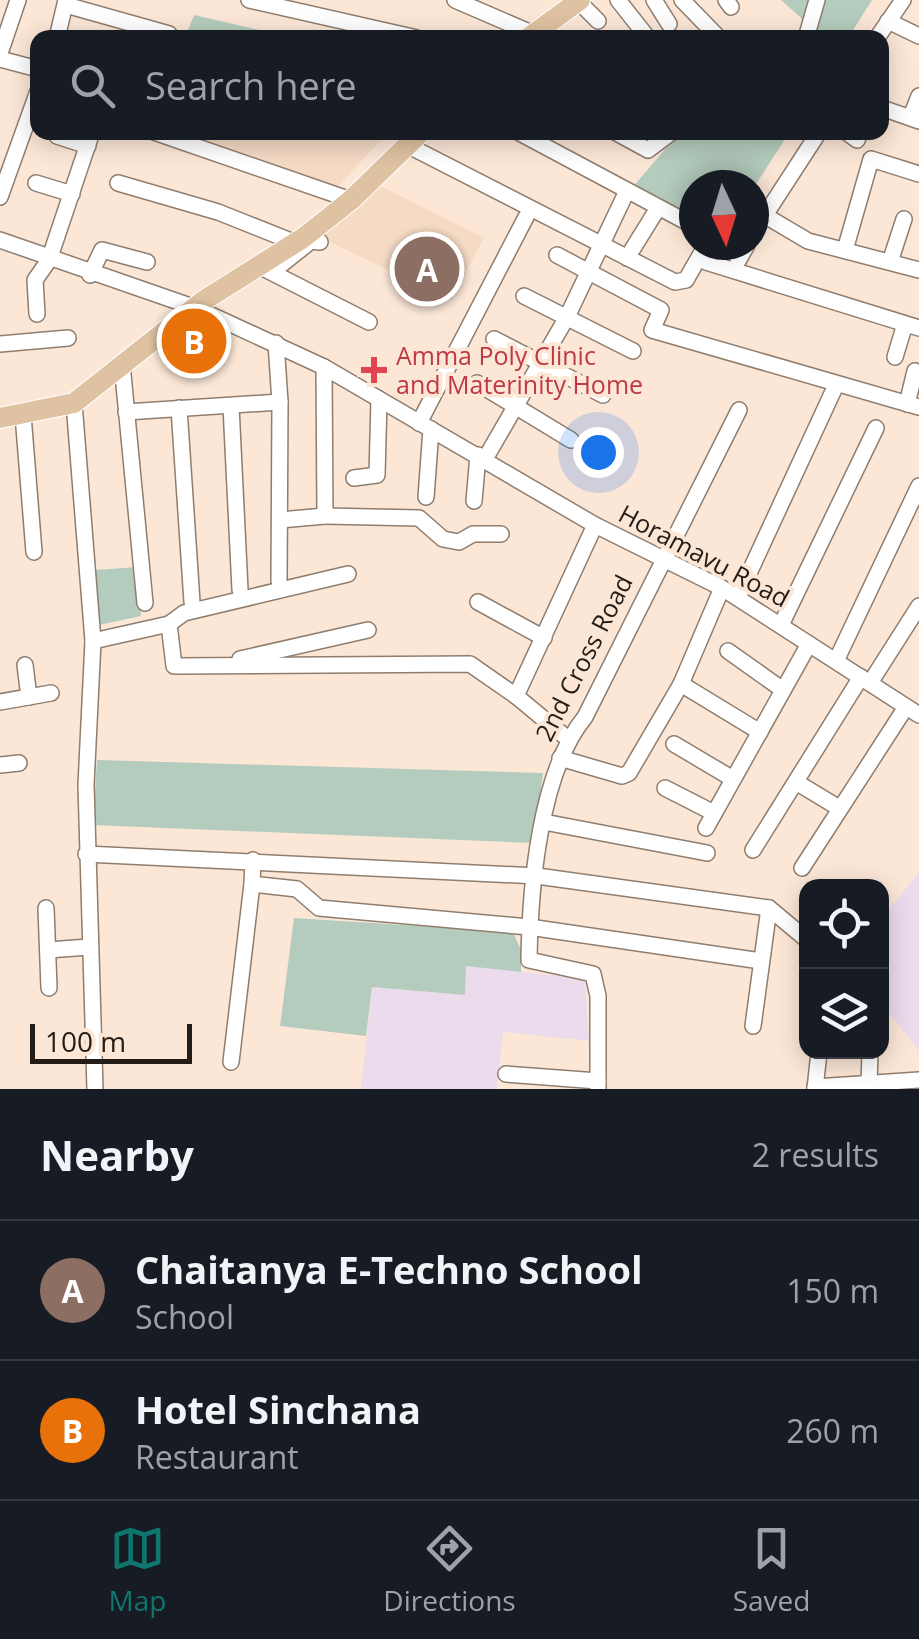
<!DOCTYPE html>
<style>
:root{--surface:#171b24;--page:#20242c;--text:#f1f3f6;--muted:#9ea1a6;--line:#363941;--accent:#0f766e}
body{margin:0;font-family:"Open Sans",sans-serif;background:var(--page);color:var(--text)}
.controls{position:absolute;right:30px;bottom:30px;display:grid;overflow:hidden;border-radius:20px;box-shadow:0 5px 25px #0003}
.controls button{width:90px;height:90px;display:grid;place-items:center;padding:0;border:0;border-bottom:2px solid var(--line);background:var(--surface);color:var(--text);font:50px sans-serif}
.compass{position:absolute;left:679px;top:170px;width:90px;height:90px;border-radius:50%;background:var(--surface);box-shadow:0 5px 25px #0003;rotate:176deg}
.scale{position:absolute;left:30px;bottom:25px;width:162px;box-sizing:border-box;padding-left:10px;border:5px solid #241d17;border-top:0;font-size:28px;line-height:35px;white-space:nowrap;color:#241d17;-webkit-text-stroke:8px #fce7d7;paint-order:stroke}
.you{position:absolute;left:598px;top:452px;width:35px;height:35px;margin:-25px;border:8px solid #fff;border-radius:50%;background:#1a73e8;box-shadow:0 0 0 15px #1a73e833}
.badge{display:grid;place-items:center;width:65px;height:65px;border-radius:50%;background:var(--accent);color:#fff;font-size:32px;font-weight:700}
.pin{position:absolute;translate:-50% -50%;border:5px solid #fff;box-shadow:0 2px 10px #0006}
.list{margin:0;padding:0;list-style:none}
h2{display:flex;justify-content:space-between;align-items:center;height:130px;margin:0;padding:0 40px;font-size:42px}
h2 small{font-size:32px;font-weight:400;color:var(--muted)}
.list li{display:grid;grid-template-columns:65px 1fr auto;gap:30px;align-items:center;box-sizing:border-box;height:140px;padding:0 40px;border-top:2px solid var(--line)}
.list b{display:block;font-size:38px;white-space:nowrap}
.list p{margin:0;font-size:32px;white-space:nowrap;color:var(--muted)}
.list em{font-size:32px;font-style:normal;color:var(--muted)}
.icon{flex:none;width:55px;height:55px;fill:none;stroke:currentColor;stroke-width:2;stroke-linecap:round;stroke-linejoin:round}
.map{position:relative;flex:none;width:919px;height:1089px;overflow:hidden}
.search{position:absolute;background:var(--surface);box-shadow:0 5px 25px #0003;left:30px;right:30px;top:30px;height:110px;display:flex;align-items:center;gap:25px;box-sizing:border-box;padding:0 35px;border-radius:20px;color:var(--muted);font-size:38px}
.sheet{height:410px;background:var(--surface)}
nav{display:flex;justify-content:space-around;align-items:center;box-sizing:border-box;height:140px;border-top:2px solid var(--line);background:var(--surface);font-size:28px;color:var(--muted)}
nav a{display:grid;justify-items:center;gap:5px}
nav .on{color:var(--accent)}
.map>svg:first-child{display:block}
</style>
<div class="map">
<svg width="919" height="1089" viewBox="0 0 919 1089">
<rect width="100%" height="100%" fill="#fce7d7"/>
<g fill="#f5dac4">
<path d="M 163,133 L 388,133 L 335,189 Z"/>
<path d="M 379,185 L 484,238 L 451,300 L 313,234 Z"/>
</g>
<g fill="#ecdbed">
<path d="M 919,872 L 919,1051 L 882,1004 L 882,918 Z"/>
<path d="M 466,966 L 581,978 L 585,983 L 589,1041 L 503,1032 L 497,1089 L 361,1089 L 372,987 L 464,995 Z"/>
</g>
<g fill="#b4ccbd">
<path d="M 781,0 L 872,0 L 848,38 L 817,37 L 819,34 Z"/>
<path d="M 194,15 L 290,37 L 185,37 Z"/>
<path d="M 679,133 L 789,133 L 754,187 L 694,185 L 694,218 L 631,189 Z"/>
<path d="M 137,567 L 141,616 L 99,625 L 95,570 Z"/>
<path d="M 97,760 L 543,773 L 534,843 L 93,825 Z"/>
<path d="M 294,918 L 513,932 L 521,950 L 521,972 L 466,966 L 465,995 L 372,987 L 366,1036 L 280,1026 Z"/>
</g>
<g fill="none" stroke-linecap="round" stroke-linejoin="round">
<defs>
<g id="minor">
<path d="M 249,0 L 417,38"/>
<path d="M 455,0 L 543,38"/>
<path d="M 618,0 L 648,38"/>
<path d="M 654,0 L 669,24"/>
<path d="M 682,0 L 719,38"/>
<path d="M 726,0 L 731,7"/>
<path d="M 578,1 L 598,21"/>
<path d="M 66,5 L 169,34"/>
<path d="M 888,21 L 919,36"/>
<path d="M 57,38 L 66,0"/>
<path d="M 806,38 L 817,0"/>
<path d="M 877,38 L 903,0"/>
<path d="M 0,53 L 18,0"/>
<path d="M 0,59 L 38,69"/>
<path d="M 882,108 L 919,121"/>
<path d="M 912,114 L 919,96"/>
<path d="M 154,132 L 351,200"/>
<path d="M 518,132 L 694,226"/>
<path d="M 615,132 L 648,150 L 672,132"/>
<path d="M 846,132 L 857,140 L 860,132"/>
<path d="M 57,136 L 88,146"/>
<path d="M 407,145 L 675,282 L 686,280 L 706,245"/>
<path d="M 36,183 L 72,194"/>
<path d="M 118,183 L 218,212 L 296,243"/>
<path d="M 0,197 L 38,91"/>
<path d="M 764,215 L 808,241 L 919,270"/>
<path d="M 754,232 L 819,132"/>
<path d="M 0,240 L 196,308 L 324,367 L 595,525 L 722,588 L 919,715"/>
<path d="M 845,250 L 871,159 L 919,174"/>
<path d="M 557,255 L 661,310 L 652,330 L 919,407"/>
<path d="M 627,258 L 658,208"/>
<path d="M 738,261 L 747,245"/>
<path d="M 706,262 L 919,328"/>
<path d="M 890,262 L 904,219"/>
<path d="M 259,266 L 369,322"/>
<path d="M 272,272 L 311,241 L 320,242"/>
<path d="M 90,275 L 102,250 L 147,262"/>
<path d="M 524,296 L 633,351"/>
<path d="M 37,314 L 35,280 L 49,260 L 92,132"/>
<path d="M 494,339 L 603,395"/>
<path d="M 276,343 L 280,402 L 279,581"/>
<path d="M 0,344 L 68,338"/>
<path d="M 895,357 L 905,324"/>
<path d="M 122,364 L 145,603"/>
<path d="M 477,383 L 571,440"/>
<path d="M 74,403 L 93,641 L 86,785 L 95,1089"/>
<path d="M 907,404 L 915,371"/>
<path d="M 231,406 L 240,590"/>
<path d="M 179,408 L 192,602"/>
<path d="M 126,412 L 280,402"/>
<path d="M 23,415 L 34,552"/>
<path d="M 419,423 L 526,217"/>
<path d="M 485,459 L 567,317 L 626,193"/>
<path d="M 354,478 L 377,475 L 379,399"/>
<path d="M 426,497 L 431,429"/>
<path d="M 474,501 L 478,455"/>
<path d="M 325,516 L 419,518 L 443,539 L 459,542 L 473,534 L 501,534"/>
<path d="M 280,520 L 325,516 L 324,367"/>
<path d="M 738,597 L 836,385"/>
<path d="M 478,602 L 544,638"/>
<path d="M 169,624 L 184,613 L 348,574"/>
<path d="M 781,625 L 876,428"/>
<path d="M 93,641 L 169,624 L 174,666 L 470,664 L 516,696 L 595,525"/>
<path d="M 728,651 L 783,690"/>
<path d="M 240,659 L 368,630"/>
<path d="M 836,661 L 919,486"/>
<path d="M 25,665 L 29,697"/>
<path d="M 870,683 L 919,606"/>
<path d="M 681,684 L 760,732"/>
<path d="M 516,696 L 568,739"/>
<path d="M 0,702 L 51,693"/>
<path d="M 674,744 L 733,779"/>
<path d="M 560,758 L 622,776 L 629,773 L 681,684 L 722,588"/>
<path d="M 0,765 L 19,763"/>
<path d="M 796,782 L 839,808"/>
<path d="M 665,788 L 714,813"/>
<path d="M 544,822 L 707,853"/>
<path d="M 706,828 L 809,644"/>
<path d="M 753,850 L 861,677"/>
<path d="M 86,854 L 537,876 L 769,908 L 806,939"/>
<path d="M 253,860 L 252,884 L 297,889 L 319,908 L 529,927 L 761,961"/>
<path d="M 802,868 L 906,707"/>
<path d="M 46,908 L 49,988"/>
<path d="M 48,950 L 89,947"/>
<path d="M 753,1026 L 769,908"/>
<path d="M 231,1062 L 252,884"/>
<path d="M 506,1074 L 598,1081"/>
<path d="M 869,1084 L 870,1052"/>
<path d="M 815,1087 L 919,1080"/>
<path d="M 598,1089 L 598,996 L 593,974 L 529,960 C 530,889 539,773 585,717 L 739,410"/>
<path d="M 815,1089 L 819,1052"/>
</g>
<g id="major">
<path d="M 528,38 L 580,0"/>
<path d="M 0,418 L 74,403 L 203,301 L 303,238 L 351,200 L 421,132"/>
</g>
</defs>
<use href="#minor" stroke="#8f7d6e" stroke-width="18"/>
<use href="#major" stroke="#fff" stroke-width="22"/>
<use href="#minor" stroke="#fff" stroke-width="15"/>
<use href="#major" stroke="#dfc2a1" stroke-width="20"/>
</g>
<path fill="#e0444e" stroke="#fce7d7" stroke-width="4" d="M369 355h10v10h10v10h-10v10h-10v-10h-10v-10h10z"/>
<g text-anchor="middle" stroke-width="8" stroke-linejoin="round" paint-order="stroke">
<g font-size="25" fill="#be3a42" stroke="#fce7d7" text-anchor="start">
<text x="396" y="365">Amma Poly Clinic<tspan x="396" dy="29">and Materinity Home</tspan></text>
</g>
<g font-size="25" fill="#241d17" stroke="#fce7d7">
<text transform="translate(704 556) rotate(28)" y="9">Horamavu Road</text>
<text transform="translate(584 658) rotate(-63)" y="9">2nd Cross Road</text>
</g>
</g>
</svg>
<div class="controls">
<button><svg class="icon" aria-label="locate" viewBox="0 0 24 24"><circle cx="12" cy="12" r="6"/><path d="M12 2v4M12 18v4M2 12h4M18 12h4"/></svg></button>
<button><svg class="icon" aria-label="layers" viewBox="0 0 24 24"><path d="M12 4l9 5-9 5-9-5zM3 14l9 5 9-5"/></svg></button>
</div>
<svg class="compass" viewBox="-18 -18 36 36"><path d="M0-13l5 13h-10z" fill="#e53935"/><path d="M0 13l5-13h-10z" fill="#9ea1a6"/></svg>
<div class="scale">100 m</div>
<div class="you"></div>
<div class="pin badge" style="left:427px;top:269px;background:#8d6e63">A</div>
<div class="pin badge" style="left:194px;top:341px;background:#e8710a">B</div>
<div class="search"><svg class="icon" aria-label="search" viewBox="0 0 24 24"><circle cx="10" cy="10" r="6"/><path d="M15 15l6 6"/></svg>Search here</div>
</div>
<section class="sheet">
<h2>Nearby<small>2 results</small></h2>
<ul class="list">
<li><span class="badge" style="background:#8d6e63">A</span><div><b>Chaitanya E-Techno School</b><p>School</p></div><em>150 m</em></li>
<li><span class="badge" style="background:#e8710a">B</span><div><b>Hotel Sinchana</b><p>Restaurant</p></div><em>260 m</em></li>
</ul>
</section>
<nav>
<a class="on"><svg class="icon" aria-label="map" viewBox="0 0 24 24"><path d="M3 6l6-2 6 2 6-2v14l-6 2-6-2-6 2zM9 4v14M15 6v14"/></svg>Map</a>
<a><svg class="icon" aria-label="directions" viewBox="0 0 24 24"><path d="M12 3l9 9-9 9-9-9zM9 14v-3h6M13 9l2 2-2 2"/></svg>Directions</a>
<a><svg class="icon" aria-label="saved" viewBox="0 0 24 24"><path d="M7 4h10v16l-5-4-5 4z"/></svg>Saved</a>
</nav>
